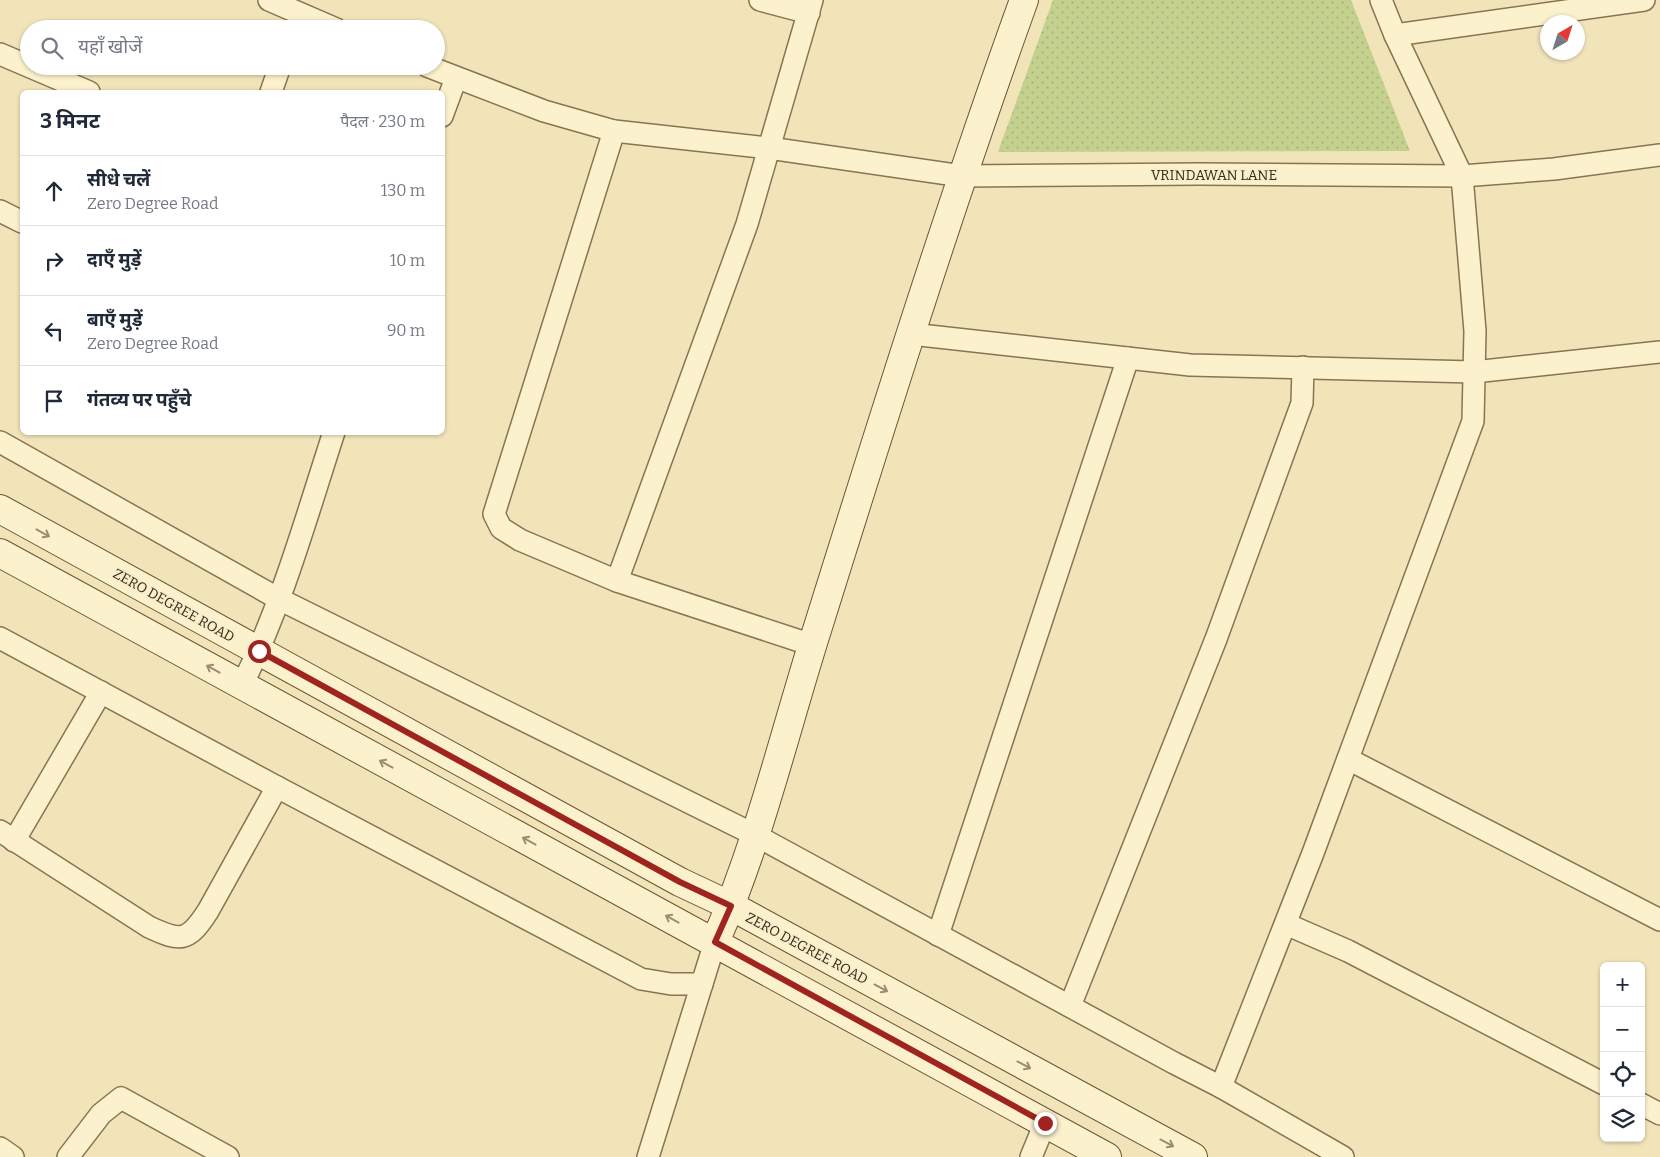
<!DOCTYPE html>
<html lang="hi">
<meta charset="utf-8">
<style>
:root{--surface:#fff;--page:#f6f6f7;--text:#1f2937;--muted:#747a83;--line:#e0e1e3}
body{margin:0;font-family:Bitter,"Noto Sans Devanagari",serif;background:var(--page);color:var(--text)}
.controls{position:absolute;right:15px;bottom:15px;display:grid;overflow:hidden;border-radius:8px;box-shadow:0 1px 4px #0004}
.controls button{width:45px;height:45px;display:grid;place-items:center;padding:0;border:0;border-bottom:1px solid var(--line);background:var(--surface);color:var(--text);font:25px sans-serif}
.compass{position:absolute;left:1540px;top:15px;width:45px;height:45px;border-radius:50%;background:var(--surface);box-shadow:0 1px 4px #0004;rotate:39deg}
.stop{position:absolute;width:15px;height:15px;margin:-11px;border:4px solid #9e241d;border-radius:50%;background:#fff}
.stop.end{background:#9e241d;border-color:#fff;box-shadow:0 1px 5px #0008}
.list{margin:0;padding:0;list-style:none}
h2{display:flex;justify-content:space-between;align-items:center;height:65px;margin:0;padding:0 20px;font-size:21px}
h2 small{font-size:16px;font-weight:400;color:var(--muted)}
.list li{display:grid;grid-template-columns:32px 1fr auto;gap:15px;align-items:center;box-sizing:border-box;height:70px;padding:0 20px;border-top:1px solid var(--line)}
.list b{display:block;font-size:19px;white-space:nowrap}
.list p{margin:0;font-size:16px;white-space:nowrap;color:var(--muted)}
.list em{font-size:16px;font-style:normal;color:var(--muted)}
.icon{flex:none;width:28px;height:28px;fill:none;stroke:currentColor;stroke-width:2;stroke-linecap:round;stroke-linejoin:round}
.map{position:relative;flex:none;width:1660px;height:1157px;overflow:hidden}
.search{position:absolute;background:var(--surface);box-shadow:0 1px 4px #0004;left:20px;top:20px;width:425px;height:55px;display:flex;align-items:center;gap:12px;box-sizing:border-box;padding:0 18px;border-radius:28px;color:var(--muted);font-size:19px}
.panel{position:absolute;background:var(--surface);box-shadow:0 1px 4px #0004;left:20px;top:90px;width:425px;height:345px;border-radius:8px}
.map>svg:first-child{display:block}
</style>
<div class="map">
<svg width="1660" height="1157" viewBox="0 0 1660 1157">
<defs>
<pattern id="grass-dots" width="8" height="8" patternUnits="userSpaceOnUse" patternTransform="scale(1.25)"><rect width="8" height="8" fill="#c4d08d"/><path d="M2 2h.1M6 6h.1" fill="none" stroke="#a9b379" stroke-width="1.8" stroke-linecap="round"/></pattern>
</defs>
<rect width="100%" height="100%" fill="#f2e4b9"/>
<path fill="url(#grass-dots)" d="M 1053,0 L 1351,0 L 1410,151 L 998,152 Z"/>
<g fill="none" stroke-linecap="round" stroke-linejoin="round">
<defs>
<g id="street">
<path d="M 269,0 L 336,29"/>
<path d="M 760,0 L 809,13"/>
<path d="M 1395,35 L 1644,0"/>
<path d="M 0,54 L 89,92"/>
<path d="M 427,66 L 544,111 L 614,131 L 769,148 L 962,176 L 1199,174 L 1462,176 L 1554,169 L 1660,155"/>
<path d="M 271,92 L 280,66"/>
<path d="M 442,116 L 456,78"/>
<path d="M 614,131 L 494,514 L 501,528 L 520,540 L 617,581 L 812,645"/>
<path d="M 0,211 L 22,222"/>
<path d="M 911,334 L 1190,365 L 1474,372 L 1660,352"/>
<path d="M 0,442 L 279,599 L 755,835 L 1174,1063 L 1221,1087 L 1343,1157"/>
<path d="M 617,581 L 747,224 L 812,0"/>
<path d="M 0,638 L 277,787 L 641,979 L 671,984 L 702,984"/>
<path d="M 242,685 C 282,605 306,518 334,432"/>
<path d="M 1348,759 L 1660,920"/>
<path d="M 0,831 L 149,927 C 181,942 188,942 208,911 L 277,787"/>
<path d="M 14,841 L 101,692"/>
<path d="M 1286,924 L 1348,951 L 1604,1084"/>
<path d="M 938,935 L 1128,358"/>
<path d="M 1070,1006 L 1216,639 L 1302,403 L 1303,367"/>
<path d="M 1221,1087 L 1313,853 L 1473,421 L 1475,331 L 1462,176 L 1395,35 L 1381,0"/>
<path d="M 1641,1104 L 1660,1114"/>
<path d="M 0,1148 L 13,1157"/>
<path d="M 68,1157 L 101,1114 L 121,1098 L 228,1157"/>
<path d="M 648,1157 L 715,942"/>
<path d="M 1031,1157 L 1045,1123"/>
</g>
<g id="secondary">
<path d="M 0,509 L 680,882 L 731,906 L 1193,1157"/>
<path d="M 0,553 L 1107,1157"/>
<path d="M 715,942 C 759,842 784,734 817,630 C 883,419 949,208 1024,0"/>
</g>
</defs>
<use href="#street" stroke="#897353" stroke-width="24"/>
<use href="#secondary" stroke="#6b5436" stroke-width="30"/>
<use href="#street" stroke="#fcf1cd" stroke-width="21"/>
<use href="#secondary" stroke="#fcf1cd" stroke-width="28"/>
</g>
<defs><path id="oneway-shaft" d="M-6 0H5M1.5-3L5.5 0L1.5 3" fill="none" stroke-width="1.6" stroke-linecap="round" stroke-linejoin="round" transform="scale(1.25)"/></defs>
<g stroke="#9a8d73">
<use href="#oneway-shaft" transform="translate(43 533) rotate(29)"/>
<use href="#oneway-shaft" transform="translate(213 669) rotate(-151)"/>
<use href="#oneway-shaft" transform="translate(386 764) rotate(-151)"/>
<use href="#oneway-shaft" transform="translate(529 841) rotate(-151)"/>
<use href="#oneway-shaft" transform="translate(672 919) rotate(-151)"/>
<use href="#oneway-shaft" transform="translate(881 988) rotate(28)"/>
<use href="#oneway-shaft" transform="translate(1024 1065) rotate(28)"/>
<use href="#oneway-shaft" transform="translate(1167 1143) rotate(28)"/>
</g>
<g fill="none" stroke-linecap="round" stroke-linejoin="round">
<path stroke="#9e241d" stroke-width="6" d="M 259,651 L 680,882 L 731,906 L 715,942 L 1045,1123"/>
</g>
<g text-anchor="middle" stroke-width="4" stroke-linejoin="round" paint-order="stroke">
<g font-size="14" fill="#372919" stroke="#f8eec9">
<text x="1214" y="180">VRINDAWAN LANE</text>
<text transform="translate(174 605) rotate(29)" y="5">ZERO DEGREE ROAD</text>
<text transform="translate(807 948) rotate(28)" y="5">ZERO DEGREE ROAD</text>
</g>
</g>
</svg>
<div class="controls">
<button>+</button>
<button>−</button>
<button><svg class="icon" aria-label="locate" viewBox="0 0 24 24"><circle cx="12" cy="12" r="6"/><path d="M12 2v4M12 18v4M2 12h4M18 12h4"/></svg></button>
<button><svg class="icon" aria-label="layers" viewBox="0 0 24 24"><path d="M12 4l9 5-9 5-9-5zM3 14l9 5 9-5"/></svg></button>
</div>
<svg class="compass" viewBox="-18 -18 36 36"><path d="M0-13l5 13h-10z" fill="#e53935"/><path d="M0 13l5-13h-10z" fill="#747a83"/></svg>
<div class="stop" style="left:259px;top:651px"></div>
<div class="stop end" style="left:1045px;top:1123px"></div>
<div class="search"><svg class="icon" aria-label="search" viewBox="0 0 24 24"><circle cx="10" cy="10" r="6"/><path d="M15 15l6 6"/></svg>यहाँ खोजें</div>
<section class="panel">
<h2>3 मिनट<small>पैदल · 230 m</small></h2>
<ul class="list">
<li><svg class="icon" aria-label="ahead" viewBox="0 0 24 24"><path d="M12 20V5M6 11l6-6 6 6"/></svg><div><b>सीधे चलें</b><p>Zero Degree Road</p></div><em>130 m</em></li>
<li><svg class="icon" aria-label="right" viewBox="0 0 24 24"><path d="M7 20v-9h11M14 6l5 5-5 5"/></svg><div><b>दाएँ मुड़ें</b></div><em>10 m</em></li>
<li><svg class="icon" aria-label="left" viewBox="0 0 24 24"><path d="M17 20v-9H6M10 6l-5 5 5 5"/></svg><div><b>बाएँ मुड़ें</b><p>Zero Degree Road</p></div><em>90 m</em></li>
<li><svg class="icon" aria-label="arrive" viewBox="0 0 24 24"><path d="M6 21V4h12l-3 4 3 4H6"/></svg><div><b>गंतव्य पर पहुँचे</b></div></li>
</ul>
</section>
</div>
